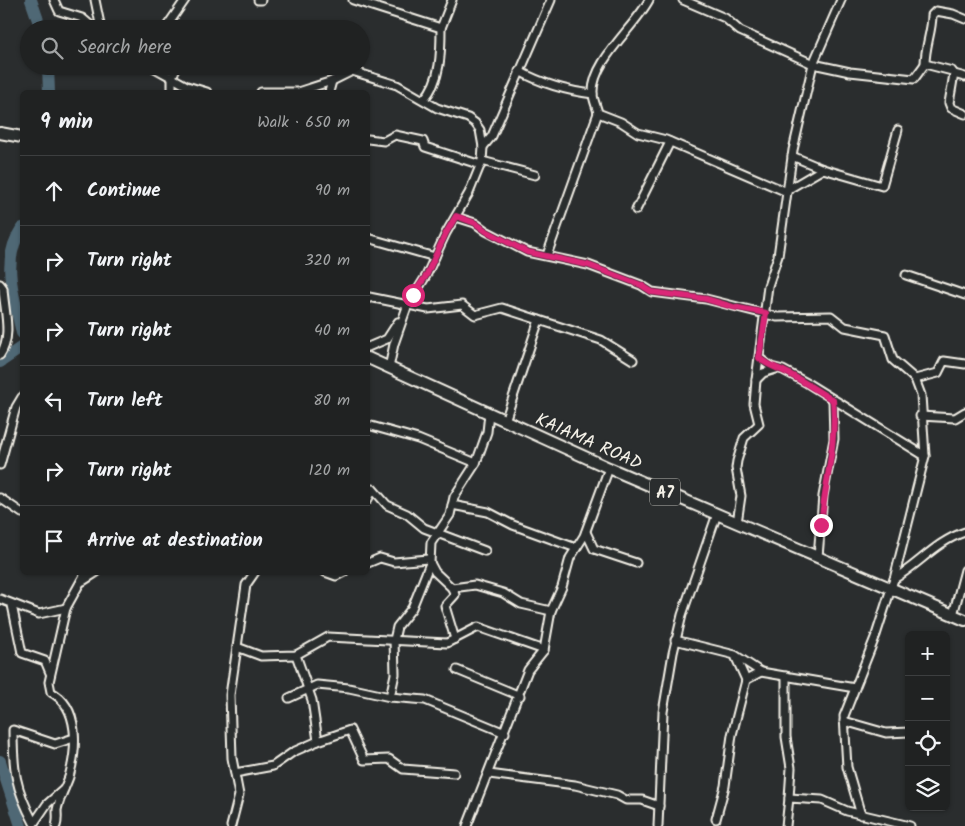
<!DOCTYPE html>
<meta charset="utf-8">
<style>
:root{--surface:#202222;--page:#282a2a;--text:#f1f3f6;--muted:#a2a4a5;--line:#3d3f40}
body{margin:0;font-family:Kalam,sans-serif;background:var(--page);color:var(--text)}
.controls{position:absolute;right:15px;bottom:15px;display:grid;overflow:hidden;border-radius:8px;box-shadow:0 1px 4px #0004}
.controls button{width:45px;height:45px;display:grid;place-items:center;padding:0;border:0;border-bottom:1px solid var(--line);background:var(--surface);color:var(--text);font:25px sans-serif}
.stop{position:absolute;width:15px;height:15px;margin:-11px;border:4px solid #db2777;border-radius:50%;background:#fff}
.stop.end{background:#db2777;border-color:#fff;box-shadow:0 1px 5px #0008}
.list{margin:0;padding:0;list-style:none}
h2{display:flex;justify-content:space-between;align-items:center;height:65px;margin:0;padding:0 20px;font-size:21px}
h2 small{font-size:16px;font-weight:400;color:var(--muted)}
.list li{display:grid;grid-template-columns:32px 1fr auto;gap:15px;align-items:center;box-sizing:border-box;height:70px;padding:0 20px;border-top:1px solid var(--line)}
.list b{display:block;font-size:19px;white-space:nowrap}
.list em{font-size:16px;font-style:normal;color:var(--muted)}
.icon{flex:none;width:28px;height:28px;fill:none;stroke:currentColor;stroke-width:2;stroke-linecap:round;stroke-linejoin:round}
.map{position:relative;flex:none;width:965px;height:826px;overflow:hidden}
.search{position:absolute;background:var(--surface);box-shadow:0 1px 4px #0004;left:20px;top:20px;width:350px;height:55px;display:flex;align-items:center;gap:12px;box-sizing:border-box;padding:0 18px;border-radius:28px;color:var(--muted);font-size:19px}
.panel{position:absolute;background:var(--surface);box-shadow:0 1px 4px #0004;left:20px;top:90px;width:350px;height:485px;border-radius:8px}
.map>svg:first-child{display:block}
</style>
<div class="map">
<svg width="965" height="826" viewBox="0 0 965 826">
<rect width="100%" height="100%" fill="#2a2d2e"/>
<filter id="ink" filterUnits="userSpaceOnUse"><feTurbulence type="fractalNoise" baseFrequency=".02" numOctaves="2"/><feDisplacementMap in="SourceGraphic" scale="10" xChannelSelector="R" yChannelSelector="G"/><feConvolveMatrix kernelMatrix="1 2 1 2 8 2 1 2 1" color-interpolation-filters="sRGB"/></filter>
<g filter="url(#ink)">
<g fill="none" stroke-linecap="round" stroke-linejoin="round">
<g stroke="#506774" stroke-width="12">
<path d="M 31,0 L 41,29"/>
<path d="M 48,66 L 49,92"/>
<path d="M 22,228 C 0,262 14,295 22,333"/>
<path d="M 0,362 L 22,347"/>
<path d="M 0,761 L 21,826"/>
</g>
<defs>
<g id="minor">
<path d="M 54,0 L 59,11 L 82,18 L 95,29"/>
<path d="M 95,0 L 101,29"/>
<path d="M 258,0 L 261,0"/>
<path d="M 353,0 L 441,28 C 441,52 441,81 424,99"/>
<path d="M 649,0 C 635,27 591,62 593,94 C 593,100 597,107 598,113 L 621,122 L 638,133 L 666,140 L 787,192"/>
<path d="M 683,0 L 725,18 L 740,31 L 813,64 L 850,72 L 914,79 L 925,64"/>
<path d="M 965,19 L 953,14 L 936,11 L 932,15 C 932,32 925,46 925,64 L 952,71 L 954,74 L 949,103 L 951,108 L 965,114"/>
<path d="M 441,28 L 452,0"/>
<path d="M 165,29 L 185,0"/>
<path d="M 151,66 L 187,86 L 207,92"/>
<path d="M 519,71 C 543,84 566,91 593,94"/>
<path d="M 954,74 L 965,77"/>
<path d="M 172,92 L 172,77 L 177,66"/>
<path d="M 261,92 L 298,92 L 332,81 L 352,71 L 397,85 L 437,108 L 468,118 L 475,123 L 480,130 L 483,147 L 482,161 L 469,193 L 446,233 L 426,276 L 407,307 L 394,344 L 389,368"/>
<path d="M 329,92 L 332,81"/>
<path d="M 368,139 L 384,141 L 395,135 L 423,141 L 425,147 L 481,165"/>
<path d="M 483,147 L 492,136 L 551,0"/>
<path d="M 792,156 L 823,169 L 882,186 L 898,130"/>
<path d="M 482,161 L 535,175"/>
<path d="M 787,190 L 823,169"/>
<path d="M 636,210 L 670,142"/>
<path d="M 456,217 L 475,223 L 486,231 L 527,252 L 588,265 L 641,285 L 652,292 L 706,299 L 777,317 L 831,316 L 845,327 L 885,335 L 893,360 L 915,379"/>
<path d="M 368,238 L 435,257"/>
<path d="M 547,255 L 598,113"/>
<path d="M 906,275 L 965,295"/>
<path d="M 0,284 L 3,288 C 4,310 13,336 0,355"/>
<path d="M 368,299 L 369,297 L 428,309 L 462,305 L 475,315 L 502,308 L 601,340 L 633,360"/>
<path d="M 368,347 L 387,339 L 398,322"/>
<path d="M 759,358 L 771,367 L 783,370 L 807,383 L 925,456"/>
<path d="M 756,380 L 763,373 L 776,369"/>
<path d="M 920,416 L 955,418 L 965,412"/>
<path d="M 505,421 L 539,320"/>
<path d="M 368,425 L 418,439 L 476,463"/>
<path d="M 0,465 L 16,407 L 22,397"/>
<path d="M 0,498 L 22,513"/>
<path d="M 368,499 L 373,489 L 387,505 L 407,514 L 424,528 L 485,551"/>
<path d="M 452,505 L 488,512 L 513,525 L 576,548"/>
<path d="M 737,523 L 741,496 L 736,468 L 737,461 L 744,438 L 759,424 L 754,404 L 756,380 L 768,286 L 778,256 L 793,150 L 813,64 L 841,0"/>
<path d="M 586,532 L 594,549 L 636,563"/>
<path d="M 818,557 L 823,496 L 834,439 L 833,400"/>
<path d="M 368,563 L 380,558 L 394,562 L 428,559 L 435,572 L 452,588 L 475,585 L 503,593 L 521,604 L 551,611"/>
<path d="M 325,572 L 336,576 L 344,572"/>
<path d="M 894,579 C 919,564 937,541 965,532"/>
<path d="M 83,581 L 97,572"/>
<path d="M 452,588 L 455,595 L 445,606 L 455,639"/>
<path d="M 0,599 L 39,614 L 66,608"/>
<path d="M 12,605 L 22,653 L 45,661 L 50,673"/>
<path d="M 953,615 L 965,570"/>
<path d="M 675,640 L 735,655 L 761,672 L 855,688"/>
<path d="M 237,647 L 261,656 L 296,655 L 328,637 L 447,643 L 478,627 L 544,650"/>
<path d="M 457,670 L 520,696"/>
<path d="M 786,676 L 786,737 L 791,768 L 789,798"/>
<path d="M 746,680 L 761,672"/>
<path d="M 390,697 L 395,674 L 394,640 L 397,627 L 412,608 L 430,563 L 431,543 L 450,515 L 454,497 L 476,463 L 487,432 L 489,413"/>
<path d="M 289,698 L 317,685 L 349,688 L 390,697 L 425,700 L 505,733"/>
<path d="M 844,721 L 886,733 L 909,732"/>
<path d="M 318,741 L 350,730 L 364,760 L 389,759 L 403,769 L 454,773"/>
<path d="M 235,773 L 273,766 L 293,752 L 318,741 L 312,700 L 296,655"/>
<path d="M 489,774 L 575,785 L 617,795 L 626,800 L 642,800 L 659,806"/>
<path d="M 64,789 L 47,804 L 34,823 C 15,788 13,769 13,730 L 55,744 L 74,738"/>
<path d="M 861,815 L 847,767 L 844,716 L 876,635 L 894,579 L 925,456 L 921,395 L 915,379 L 938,373 L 944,361 L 965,364"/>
<path d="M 716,819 L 725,786 L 732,735 L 746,680 L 736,658"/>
<path d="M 56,826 C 58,820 57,816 57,810 C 59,799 65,788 69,777 C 77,749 80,707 51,692 L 49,682 L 66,608 L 86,572"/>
<path d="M 231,826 L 239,795 L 232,758 L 230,695 L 246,585 L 255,572"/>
<path d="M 467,826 L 528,670 L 544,650 L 551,611 L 562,587 L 570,558 L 584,536 L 609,468"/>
<path d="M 658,826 L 663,712 L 673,653 L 682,615 L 717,514"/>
<path d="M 786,826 L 789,798 L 822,800 L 847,811 L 910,826"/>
</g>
<g id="highway">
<path d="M 0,133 L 22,137"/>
<path d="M 368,358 L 609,468 L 965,620"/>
</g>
</defs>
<use href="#minor" stroke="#f4f1e8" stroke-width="11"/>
<use href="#highway" stroke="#f4f1e8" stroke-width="14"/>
<use href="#minor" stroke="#2a2d2e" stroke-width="7"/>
<use href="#highway" stroke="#2a2d2e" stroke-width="10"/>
</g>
</g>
<g fill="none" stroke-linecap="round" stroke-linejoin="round" filter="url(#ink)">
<path stroke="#db2777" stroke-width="6" d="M 413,295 L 426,276 L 446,233 L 456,216 L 475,223 L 486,231 L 527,252 L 588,265 L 641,285 L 652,292 L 706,299 L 733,307 L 766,313 L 759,358 C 769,367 780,368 791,375 C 805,382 818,392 833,400 C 837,442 825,483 821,525"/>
</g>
<g text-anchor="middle" stroke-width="4" stroke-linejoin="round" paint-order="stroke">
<rect fill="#2a2d2e" stroke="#b7b6b0" stroke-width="1" x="650" y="478.5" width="30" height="27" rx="4"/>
<g font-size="16" font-weight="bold" fill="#f4f1e8">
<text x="665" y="498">A7</text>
</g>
<g font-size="18" fill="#f4f1e8" stroke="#2a2d2e">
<text transform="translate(589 441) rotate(24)" y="6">KAIAMA ROAD</text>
</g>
</g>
</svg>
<div class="controls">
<button>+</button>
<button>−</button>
<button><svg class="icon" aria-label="locate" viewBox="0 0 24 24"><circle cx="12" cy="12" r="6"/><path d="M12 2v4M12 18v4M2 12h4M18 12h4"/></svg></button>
<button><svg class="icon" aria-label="layers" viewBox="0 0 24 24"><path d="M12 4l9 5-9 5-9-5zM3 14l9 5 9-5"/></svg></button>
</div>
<div class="stop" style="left:413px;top:295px"></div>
<div class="stop end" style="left:821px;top:525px"></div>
<div class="search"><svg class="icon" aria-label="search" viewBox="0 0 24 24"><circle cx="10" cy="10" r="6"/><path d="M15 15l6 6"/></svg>Search here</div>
<section class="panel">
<h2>9 min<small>Walk · 650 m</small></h2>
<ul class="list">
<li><svg class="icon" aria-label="ahead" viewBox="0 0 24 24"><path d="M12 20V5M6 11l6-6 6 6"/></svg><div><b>Continue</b></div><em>90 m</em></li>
<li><svg class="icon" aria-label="right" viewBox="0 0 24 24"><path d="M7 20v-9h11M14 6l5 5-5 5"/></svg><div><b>Turn right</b></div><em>320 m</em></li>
<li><svg class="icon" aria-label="right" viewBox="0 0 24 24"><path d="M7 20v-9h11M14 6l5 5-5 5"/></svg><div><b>Turn right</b></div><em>40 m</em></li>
<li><svg class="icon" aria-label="left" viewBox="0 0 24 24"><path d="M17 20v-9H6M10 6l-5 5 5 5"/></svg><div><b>Turn left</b></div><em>80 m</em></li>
<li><svg class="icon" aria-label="right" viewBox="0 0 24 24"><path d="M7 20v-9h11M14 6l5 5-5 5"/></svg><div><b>Turn right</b></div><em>120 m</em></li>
<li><svg class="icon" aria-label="arrive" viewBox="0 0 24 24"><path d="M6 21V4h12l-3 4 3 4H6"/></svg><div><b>Arrive at destination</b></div></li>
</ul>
</section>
</div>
